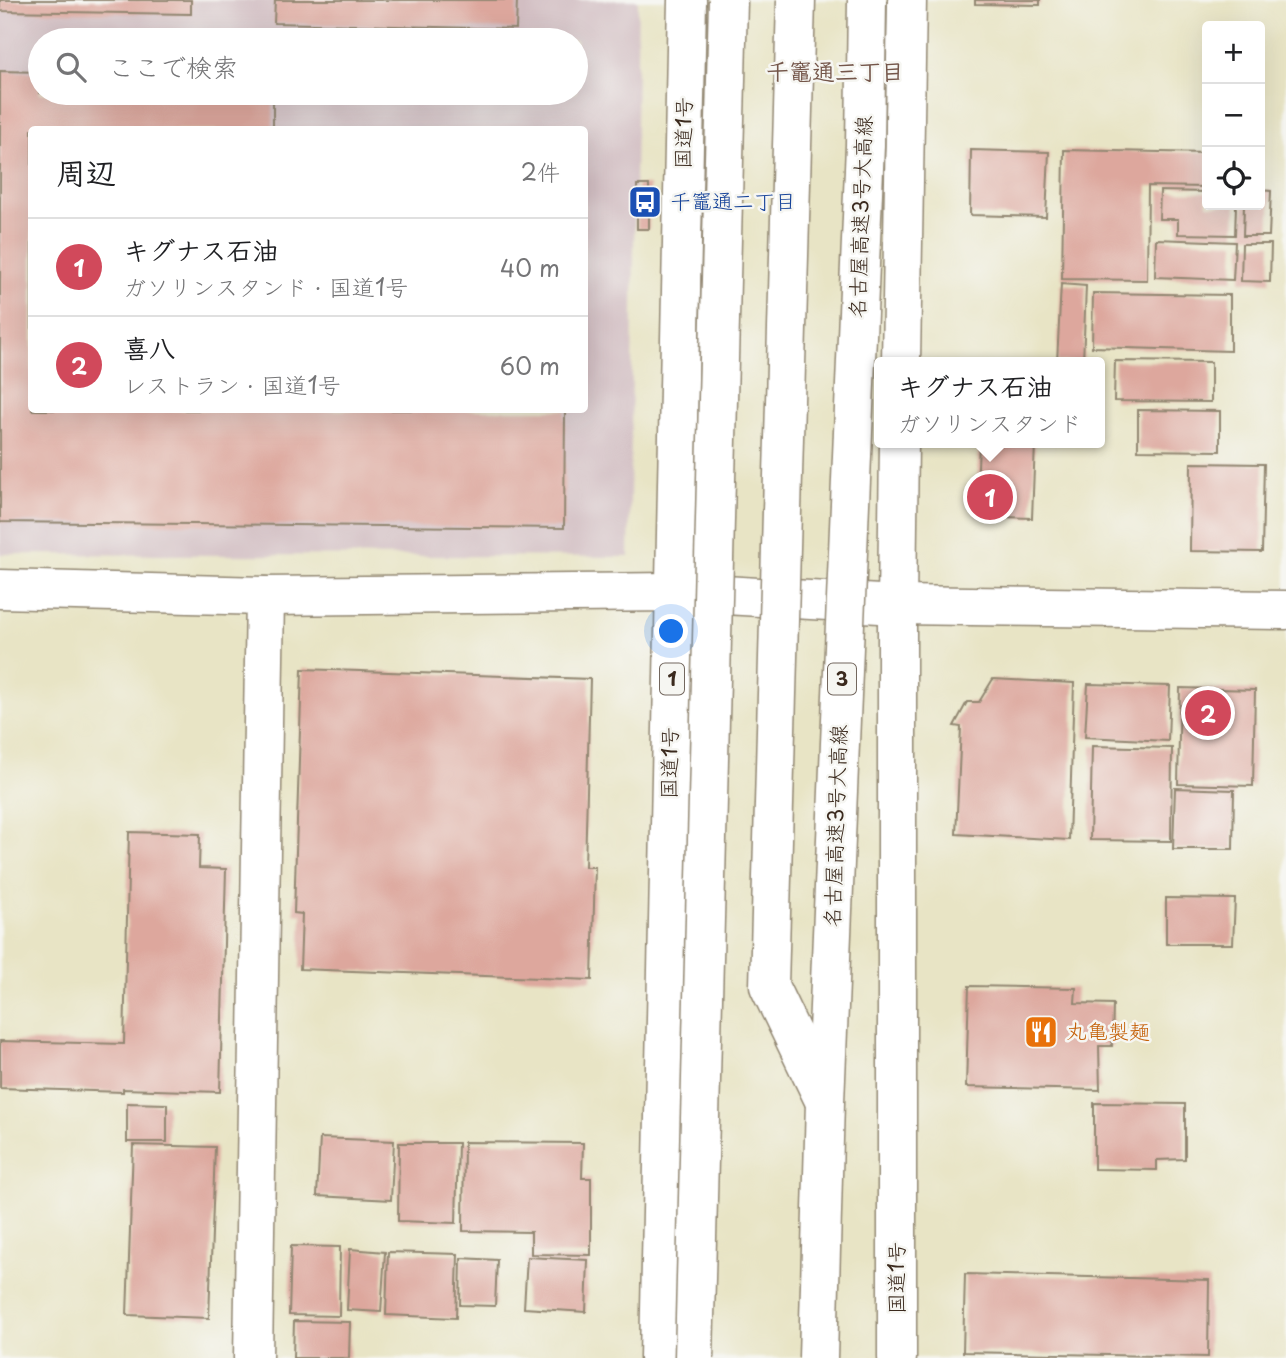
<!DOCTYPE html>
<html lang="ja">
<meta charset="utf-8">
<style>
:root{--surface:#fff;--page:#f6f6f6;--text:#202124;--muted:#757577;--line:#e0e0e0;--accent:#d1495b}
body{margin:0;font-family:"Playpen Sans","Klee One",sans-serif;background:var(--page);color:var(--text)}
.controls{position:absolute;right:21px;top:21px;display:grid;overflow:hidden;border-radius:7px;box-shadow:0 7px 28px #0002}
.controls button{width:63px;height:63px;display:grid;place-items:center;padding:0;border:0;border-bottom:2px solid var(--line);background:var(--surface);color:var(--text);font:35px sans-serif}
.you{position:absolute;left:672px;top:632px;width:24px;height:24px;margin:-18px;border:5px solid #fff;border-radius:50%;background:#1a73e8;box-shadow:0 0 0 10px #1a73e833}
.badge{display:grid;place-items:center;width:46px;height:46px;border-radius:50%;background:var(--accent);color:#fff;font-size:23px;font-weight:700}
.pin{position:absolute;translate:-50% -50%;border:4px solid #fff;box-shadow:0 2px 7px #0006}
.popup{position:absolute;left:874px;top:357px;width:231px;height:91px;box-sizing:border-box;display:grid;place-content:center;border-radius:7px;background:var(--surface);filter:drop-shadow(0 2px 5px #0005);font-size:23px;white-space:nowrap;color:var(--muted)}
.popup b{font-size:26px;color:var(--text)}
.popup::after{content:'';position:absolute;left:50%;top:100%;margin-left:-14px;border:14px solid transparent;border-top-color:var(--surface)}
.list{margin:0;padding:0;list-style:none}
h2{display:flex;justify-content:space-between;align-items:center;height:91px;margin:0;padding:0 28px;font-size:30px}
h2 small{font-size:23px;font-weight:400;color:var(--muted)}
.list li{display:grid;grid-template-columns:46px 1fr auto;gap:21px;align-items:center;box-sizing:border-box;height:98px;padding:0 28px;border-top:2px solid var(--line)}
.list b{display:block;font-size:26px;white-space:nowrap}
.list p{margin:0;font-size:23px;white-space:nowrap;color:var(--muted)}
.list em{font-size:23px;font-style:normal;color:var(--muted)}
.icon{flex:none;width:38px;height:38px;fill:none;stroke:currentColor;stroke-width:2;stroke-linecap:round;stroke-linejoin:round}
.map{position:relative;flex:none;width:1286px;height:1358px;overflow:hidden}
.search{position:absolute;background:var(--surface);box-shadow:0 7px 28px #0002;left:28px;top:28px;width:560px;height:77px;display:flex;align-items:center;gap:18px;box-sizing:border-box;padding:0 24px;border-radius:38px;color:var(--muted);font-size:26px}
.panel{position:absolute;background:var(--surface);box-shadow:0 7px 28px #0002;left:28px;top:126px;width:560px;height:287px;border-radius:7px}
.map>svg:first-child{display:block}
</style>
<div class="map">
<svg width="1286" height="1358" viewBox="0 0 1286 1358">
<rect width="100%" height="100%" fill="#f6f6f2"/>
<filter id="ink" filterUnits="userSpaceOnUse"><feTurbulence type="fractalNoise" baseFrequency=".0143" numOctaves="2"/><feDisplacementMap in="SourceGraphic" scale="14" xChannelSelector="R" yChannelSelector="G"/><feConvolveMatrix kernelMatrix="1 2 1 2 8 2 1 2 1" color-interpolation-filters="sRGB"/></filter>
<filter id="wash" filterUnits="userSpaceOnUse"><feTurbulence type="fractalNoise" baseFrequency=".00686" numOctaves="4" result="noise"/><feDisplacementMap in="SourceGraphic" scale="28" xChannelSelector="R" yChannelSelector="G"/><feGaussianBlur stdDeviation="1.57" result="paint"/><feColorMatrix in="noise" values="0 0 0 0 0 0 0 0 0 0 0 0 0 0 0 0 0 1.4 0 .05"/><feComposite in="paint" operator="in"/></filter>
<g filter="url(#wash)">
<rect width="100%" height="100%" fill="#e8e4c5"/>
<path fill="#d2bec2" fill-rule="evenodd" d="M 0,0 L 638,0 L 629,557 L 0,554 ZM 40,40 L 576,40 L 576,93 L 40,93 ZM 32,130 L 584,130 L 584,410 L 32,410 Z"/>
<g id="blocks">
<g fill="#dda79d">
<path d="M 0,0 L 191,0 L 191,14 L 0,11 Z"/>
<path d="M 275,0 L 517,0 L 516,29 L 274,23 Z"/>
<path d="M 975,0 L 1040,0 L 1040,5 L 975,4 Z"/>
<path d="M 0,71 L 40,72 L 40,93 L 273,93 L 273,130 L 32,130 L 32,410 L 565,410 L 564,528 L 0,522 Z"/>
<path d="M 971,150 L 1049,152 L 1046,217 L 970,215 Z"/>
<path d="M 1064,150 L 1207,153 L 1207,187 L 1148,186 L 1147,280 L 1062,279 Z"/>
<rect x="637" y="185" width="12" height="44"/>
<path d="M 1260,190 L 1271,191 L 1269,236 L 1243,236 L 1244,205 L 1260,205 Z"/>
<path d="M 1160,191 L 1207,192 L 1207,205 L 1236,205 L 1235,235 L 1178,234 L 1178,219 L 1159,219 Z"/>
<path d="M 1156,239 L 1235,242 L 1233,280 L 1155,277 Z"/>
<path d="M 1242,244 L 1271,244 L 1270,282 L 1241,281 Z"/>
<path d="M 1061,284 L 1086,286 L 1083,362 L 1057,362 Z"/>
<path d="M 1093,293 L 1230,295 L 1230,351 L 1092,347 Z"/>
<path d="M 1115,361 L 1211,362 L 1211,402 L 1114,401 Z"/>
<path d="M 1138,410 L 1220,411 L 1220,451 L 1138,450 Z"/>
<path d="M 979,443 L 1035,443 L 1032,518 L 976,516 Z"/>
<path d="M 1191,463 L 1264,464 L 1262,552 L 1190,551 Z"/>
<path d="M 302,669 L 590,679 L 585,867 L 595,867 L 592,980 L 300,969 L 302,914 L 294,913 Z"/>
<path d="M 993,679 L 1074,683 L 1069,840 L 956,834 L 961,727 L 954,726 L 967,702 L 979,702 Z"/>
<path d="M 1088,684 L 1170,686 L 1168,741 L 1085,737 Z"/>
<path d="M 1180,688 L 1255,690 L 1253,786 L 1178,784 Z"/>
<path d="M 1092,746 L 1172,748 L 1171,841 L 1090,840 Z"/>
<path d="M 1175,788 L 1234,790 L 1233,849 L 1173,849 Z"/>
<path d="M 129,832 L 200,834 L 199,868 L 226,869 L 220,1092 L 123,1089 L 123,1092 L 0,1088 L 0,1041 L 124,1044 Z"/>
<path d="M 1166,898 L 1235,899 L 1233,944 L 1166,944 Z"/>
<path d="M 969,986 L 1076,988 L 1075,1003 L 1113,1004 L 1112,1046 L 1099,1046 L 1100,1090 L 966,1087 Z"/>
<path d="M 127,1103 L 167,1104 L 167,1142 L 127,1142 Z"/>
<path d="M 1094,1103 L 1185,1104 L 1185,1159 L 1157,1160 L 1157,1170 L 1094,1169 Z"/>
<path d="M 320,1138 L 394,1141 L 391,1200 L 317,1196 Z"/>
<path d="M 464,1142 L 583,1143 L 582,1178 L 591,1178 L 591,1255 L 531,1254 L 531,1232 L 463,1231 Z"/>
<path d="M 399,1143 L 458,1143 L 456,1223 L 398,1221 Z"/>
<path d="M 133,1145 L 215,1147 L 209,1318 L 127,1315 Z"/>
<path d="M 291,1246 L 340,1247 L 339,1316 L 289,1315 Z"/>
<path d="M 350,1249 L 385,1252 L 381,1312 L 347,1310 Z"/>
<path d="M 388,1252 L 458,1254 L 456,1318 L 386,1315 Z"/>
<path d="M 527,1257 L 588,1260 L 586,1312 L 524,1308 Z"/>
<path d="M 461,1258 L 497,1260 L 495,1306 L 460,1305 Z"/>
<path d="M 965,1274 L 1209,1280 L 1208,1357 L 963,1352 Z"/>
<path d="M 294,1321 L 350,1322 L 349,1358 L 293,1358 Z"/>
</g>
</g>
</g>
<g filter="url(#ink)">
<use href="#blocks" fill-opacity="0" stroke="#928772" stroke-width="2"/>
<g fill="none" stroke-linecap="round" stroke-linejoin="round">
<defs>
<path id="minor" d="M 253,1358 L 265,596"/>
<path id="tertiary" d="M 0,589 L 265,596 L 673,592 L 897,605 L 1286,610"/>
<g id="trunk">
<path d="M 901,362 L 907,0"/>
<path d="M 659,1358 L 687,0"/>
<path d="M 897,1358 L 897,605 L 899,443"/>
</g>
</defs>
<use href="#minor" stroke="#928772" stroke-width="41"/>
<use href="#tertiary" stroke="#928772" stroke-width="41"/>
<use href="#trunk" stroke="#928772" stroke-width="41"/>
<use href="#minor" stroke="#fff" stroke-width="38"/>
<use href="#tertiary" stroke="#fff" stroke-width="38"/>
<use href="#trunk" stroke="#fff" stroke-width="38"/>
<defs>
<g id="motorway-bridge">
<path d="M 796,0 L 769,986 L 823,1098"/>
<path d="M 694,1358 L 728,0"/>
<path d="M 818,1358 L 825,1102 L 865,145 L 867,0"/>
</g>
</defs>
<use href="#motorway-bridge" stroke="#928772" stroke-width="41" stroke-linecap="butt"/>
<use href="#motorway-bridge" stroke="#fff" stroke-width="38"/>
</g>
</g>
<defs>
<symbol id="bus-square" viewBox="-11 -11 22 22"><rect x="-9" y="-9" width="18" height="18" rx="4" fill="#1a4fb4" stroke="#f6f6f2"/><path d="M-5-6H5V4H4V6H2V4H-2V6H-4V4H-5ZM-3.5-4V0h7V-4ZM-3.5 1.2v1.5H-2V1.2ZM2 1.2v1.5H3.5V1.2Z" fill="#fff"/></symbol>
<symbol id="restaurant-square" viewBox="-11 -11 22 22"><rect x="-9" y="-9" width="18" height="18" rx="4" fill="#e8710a" stroke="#f6f6f2"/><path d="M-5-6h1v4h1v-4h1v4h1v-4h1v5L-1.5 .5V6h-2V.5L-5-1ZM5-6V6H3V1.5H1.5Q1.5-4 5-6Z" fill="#fff"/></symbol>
</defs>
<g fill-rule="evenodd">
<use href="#bus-square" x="626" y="183" width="38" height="38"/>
<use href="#restaurant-square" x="1022" y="1013" width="38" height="38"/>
</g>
<g text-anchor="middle" stroke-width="5" stroke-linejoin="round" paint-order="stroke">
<g fill="#f6f6f2" stroke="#73675e" stroke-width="2">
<rect x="660" y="663.5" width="24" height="31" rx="5"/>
<rect x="828" y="663.5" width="28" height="31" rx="5"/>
</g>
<g font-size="19" font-weight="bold" fill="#3b2a1e">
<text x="672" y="686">1</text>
<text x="842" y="686">3</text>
</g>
<g font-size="21" fill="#3b2a1e" stroke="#f6f6f2">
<text transform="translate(684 133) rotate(-89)" y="7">国道1号</text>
<text transform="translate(861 217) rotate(-88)" y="7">名古屋高速3号大高線</text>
<text transform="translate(670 763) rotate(-89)" y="7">国道1号</text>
<text transform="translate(836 826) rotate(-88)" y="7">名古屋高速3号大高線</text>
<text transform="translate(897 1278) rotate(-90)" y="7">国道1号</text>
</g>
<g font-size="21" fill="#164399" stroke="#f6f6f2" text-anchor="start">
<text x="670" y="209">千竈通二丁目</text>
</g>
<g font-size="21" fill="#c56008" stroke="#f6f6f2" text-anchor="start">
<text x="1066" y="1039">丸亀製麺</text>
</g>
<g font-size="23" font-weight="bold" fill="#74564a" stroke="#f6f6f2">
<text x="835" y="80">千竈通三丁目</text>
</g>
</g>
</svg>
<div class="controls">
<button>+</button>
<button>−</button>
<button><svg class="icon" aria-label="locate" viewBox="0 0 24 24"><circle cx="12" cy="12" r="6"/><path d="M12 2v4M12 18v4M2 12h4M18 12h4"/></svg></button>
</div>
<div class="you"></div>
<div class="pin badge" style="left:990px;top:497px">1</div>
<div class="popup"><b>キグナス石油</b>ガソリンスタンド</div>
<div class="pin badge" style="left:1208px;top:713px">2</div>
<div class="search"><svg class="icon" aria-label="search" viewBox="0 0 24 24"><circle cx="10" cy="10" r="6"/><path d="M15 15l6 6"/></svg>ここで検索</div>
<section class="panel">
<h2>周辺<small>2件</small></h2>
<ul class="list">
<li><span class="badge">1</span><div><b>キグナス石油</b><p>ガソリンスタンド · 国道1号</p></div><em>40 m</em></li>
<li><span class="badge">2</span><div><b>喜八</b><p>レストラン · 国道1号</p></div><em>60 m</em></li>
</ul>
</section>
</div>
